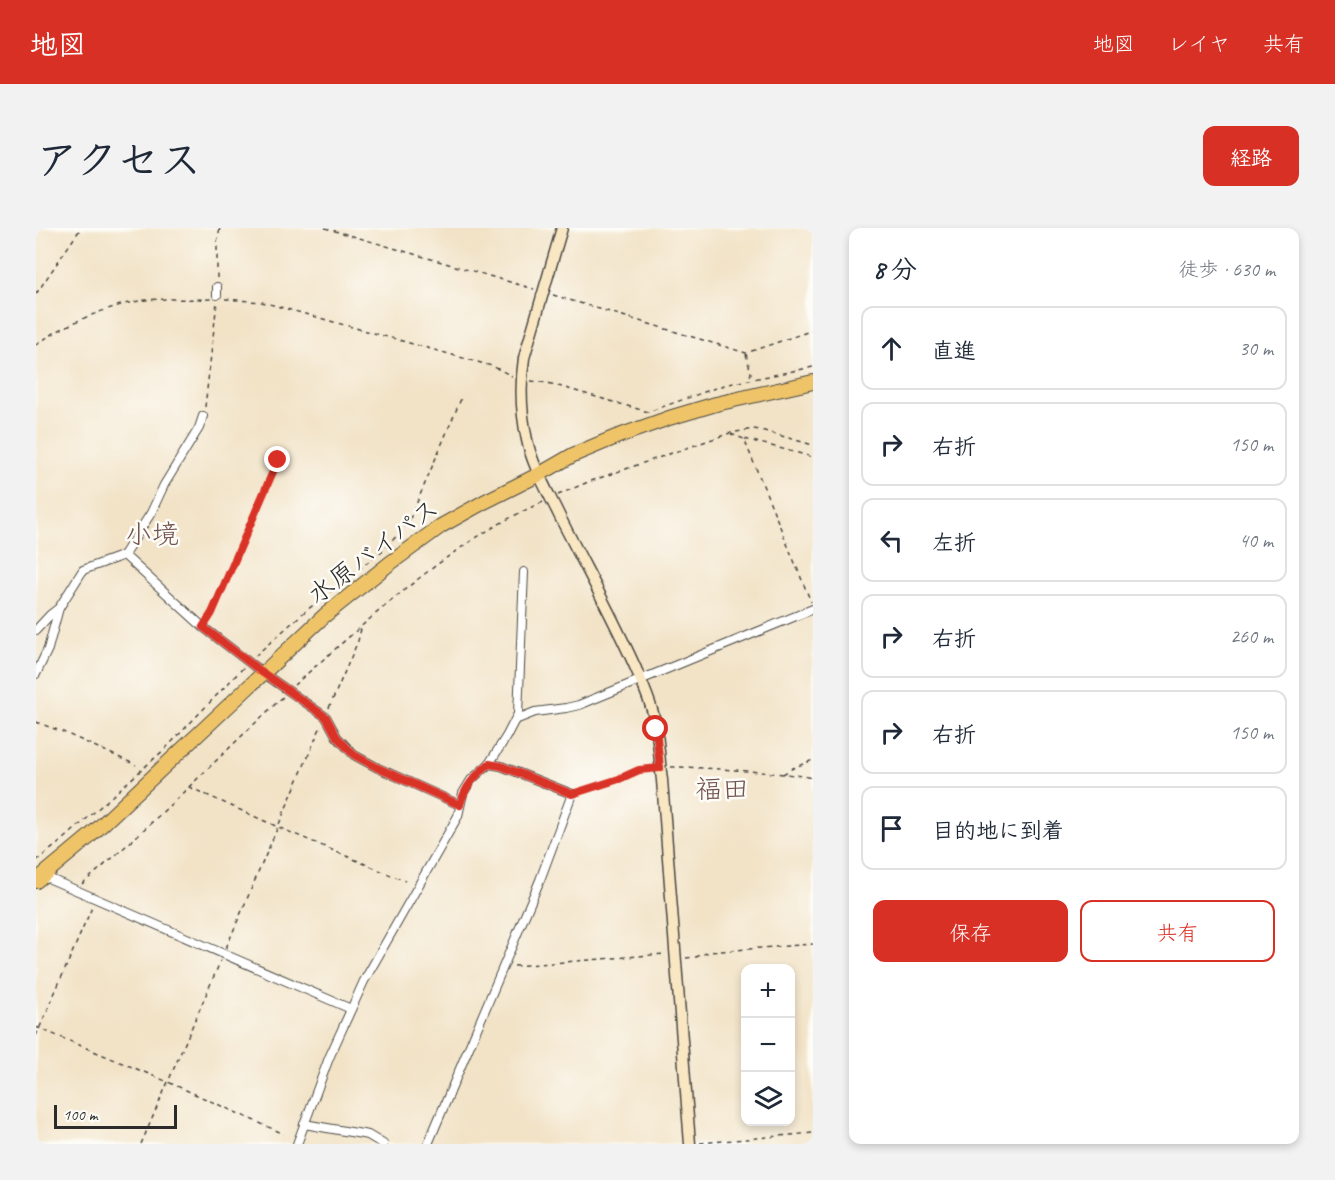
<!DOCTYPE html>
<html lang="ja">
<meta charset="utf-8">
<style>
:root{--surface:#fff;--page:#f2f2f3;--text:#1f2937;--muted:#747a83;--line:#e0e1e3;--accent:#d93025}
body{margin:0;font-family:Caveat,"Klee One",sans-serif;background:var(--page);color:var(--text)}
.controls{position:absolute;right:18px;bottom:18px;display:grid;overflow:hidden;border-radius:12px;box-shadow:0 3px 9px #0003}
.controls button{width:54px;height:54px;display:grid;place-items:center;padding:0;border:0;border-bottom:2px solid var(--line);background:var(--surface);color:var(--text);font:30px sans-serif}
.scale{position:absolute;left:18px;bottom:15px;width:123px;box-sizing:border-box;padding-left:6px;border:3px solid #2b2b2b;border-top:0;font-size:16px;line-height:21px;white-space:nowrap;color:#2b2b2b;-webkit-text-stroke:4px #fdfcf7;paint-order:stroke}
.stop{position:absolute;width:18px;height:18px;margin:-14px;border:4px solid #d93025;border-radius:50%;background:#fff}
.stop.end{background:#d93025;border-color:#fff;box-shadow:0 2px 6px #0008}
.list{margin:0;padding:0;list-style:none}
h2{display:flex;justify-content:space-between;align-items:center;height:78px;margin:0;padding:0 24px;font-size:26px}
h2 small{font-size:20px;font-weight:400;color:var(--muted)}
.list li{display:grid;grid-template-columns:39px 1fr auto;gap:18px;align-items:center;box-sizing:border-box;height:84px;margin:0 12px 12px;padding:0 12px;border:2px solid var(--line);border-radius:12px}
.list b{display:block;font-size:22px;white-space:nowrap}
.list em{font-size:20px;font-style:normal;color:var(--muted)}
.actions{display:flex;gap:12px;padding:18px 24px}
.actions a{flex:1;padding:14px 0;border:2px solid var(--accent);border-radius:12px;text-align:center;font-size:21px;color:var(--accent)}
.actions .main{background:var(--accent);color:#fff}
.icon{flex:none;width:33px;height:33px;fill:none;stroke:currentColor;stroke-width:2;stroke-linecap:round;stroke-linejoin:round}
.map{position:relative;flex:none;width:777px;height:916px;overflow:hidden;border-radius:12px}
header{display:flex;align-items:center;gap:36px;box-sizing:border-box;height:84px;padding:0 30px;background:var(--accent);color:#fff}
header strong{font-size:28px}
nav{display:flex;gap:33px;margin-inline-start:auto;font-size:21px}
.intro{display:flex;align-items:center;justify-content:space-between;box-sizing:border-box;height:144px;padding:0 36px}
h1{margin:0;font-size:42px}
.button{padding:15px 27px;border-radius:12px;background:var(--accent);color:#fff;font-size:21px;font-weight:700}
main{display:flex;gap:36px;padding:0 36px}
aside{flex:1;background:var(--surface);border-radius:12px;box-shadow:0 3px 9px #0003}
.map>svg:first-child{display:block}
</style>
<header>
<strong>地図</strong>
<nav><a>地図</a><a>レイヤ</a><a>共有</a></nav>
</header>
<div class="intro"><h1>アクセス</h1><a class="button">経路</a></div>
<main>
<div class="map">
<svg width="777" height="916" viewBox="0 0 777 916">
<rect width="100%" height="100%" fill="#fdfcf7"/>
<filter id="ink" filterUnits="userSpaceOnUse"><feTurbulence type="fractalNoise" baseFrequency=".0167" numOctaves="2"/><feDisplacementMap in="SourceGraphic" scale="12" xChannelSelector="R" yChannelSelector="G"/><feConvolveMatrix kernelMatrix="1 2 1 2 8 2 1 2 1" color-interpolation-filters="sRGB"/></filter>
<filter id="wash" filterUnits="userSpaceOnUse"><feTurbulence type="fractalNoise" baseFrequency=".008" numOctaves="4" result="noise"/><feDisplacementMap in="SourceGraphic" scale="24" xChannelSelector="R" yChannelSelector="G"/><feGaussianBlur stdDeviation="1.35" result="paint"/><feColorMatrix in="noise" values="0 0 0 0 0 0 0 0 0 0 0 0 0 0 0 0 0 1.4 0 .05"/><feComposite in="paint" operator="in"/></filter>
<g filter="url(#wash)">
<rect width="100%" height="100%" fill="#f2e3c7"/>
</g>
<g filter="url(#ink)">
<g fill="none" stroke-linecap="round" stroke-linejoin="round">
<defs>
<g id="street">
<path d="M 181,59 L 181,67"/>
<path d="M 88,327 L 167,399 L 227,445 L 290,489 L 301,509 L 318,527 L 342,540 L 424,577"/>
<path d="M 0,402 L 14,387 L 23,380"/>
<path d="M 0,446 L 12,421 L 23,380 L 47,342 L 88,327 L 115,285 L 128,257 L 163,200 L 167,188"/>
<path d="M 479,492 L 499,484 L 530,480 L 543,477 L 777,381"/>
<path d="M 5,647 L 315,781"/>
<path d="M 268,896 L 332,907 L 347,916"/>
<path d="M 261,916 L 293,830 L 328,753 L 422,588 L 427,565 L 435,552 L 453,536 L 470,509 L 482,486 L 488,344"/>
<path d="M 392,916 L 504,652 L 536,566 L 465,538 L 453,536"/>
</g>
<path id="secondary" d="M 526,0 L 488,130 C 484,157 485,185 491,212 C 496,237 512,264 523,287 C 550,341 580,394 604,450 C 609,462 615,476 618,489 C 623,510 623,531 626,552 L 654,916"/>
<path id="highway" d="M 0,653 L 53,609 L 288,388 L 353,336 L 405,298 L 448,274 L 504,246 L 537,227 L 580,209 L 633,190 L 680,176 L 777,154"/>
</defs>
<use href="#street" stroke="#494742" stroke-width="10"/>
<use href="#secondary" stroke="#494742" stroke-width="13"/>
<use href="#highway" stroke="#494742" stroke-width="16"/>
<g stroke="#494742" stroke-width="1.5" stroke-dasharray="4.5 4.5" stroke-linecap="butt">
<path d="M 289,0 L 498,61"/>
<path d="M 181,50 L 181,14 L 184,0"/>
<path d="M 0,66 L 45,0"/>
<path d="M 517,67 L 710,125 L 777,102"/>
<path d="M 189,71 L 226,74 L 456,138 L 476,148"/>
<path d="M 0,117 C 28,96 76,76 110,72 C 132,70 154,72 175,71"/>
<path d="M 710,126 L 715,145 L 713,151"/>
<path d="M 495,153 L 512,155 L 612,184 L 688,157 L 777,139"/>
<path d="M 169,179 L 181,74"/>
<path d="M 695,206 L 708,211 L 775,374"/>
<path d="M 709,211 L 777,229"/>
<path d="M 522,267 L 552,254 L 694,205 L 717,201 L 725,202 L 777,217"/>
<path d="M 171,393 L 242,232 L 243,225"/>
<path d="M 219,428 L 266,386 L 351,319 L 373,293 L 425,171"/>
<path d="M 258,457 C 336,390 412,315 507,274"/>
<path d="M 293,480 L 322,413 L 325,401"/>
<path d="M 0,494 L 27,504 L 100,537"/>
<path d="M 635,539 C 665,539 695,542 725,544 C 742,546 760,546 777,550"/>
<path d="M 747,546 L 757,540 L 777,532"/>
<path d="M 153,559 L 242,599 L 369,653"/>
<path d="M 543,564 L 583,551 L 603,542 L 615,541"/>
<path d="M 0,633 L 28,611 L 130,520 L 207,440"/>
<path d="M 46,656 C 116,598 180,531 247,469"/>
<path d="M 190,720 L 285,498"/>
<path d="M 650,730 L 660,729 L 673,724 L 777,716"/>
<path d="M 478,738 L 628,726"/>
<path d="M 0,799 L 132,854 L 248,906"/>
<path d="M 0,808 L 57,677"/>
<path d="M 664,915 L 777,905"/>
<path d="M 105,916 L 185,732"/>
</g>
<use href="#street" stroke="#fff" stroke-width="8"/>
<use href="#secondary" stroke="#f9e7c3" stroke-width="10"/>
<use href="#highway" stroke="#efc469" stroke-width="14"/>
</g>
</g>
<g fill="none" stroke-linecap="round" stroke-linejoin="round" filter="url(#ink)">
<path stroke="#d93025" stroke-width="8" d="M 242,232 L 176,385 L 167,399 L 227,445 L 290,489 L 301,509 L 318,527 L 342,540 L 424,577 C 429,558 439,548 453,536 L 465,538 L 536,566 L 583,551 L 603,542 L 624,540 L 620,501"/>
</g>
<g text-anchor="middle" stroke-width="5" stroke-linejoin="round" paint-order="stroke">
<g font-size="26" fill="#2b2b2b" stroke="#fdfcf7">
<text transform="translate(337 323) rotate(-37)" y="9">水原バイパス</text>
</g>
<g font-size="27" fill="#72534f" stroke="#fdfcf7">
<text x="116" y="315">小境</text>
<text x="686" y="570">福田</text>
</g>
</g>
</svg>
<div class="controls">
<button>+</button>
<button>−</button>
<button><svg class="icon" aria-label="layers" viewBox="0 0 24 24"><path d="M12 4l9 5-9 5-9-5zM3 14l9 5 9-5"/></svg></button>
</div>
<div class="scale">100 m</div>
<div class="stop" style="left:620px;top:501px"></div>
<div class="stop end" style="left:242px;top:232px"></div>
</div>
<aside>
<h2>8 分<small>徒歩 · 630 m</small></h2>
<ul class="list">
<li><svg class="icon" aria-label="ahead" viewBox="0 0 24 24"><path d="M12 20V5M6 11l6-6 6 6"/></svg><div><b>直進</b></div><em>30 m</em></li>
<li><svg class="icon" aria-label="right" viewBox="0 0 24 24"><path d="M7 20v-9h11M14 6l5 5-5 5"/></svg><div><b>右折</b></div><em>150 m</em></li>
<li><svg class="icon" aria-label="left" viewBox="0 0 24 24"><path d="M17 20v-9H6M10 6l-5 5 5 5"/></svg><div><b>左折</b></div><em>40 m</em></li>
<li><svg class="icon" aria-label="right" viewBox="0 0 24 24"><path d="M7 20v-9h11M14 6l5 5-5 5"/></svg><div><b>右折</b></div><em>260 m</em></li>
<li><svg class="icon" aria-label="right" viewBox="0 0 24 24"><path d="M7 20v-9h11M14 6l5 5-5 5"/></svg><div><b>右折</b></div><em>150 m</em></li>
<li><svg class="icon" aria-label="arrive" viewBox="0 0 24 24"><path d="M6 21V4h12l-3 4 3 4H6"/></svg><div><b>目的地に到着</b></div></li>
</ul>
<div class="actions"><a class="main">保存</a><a>共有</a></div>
</aside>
</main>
